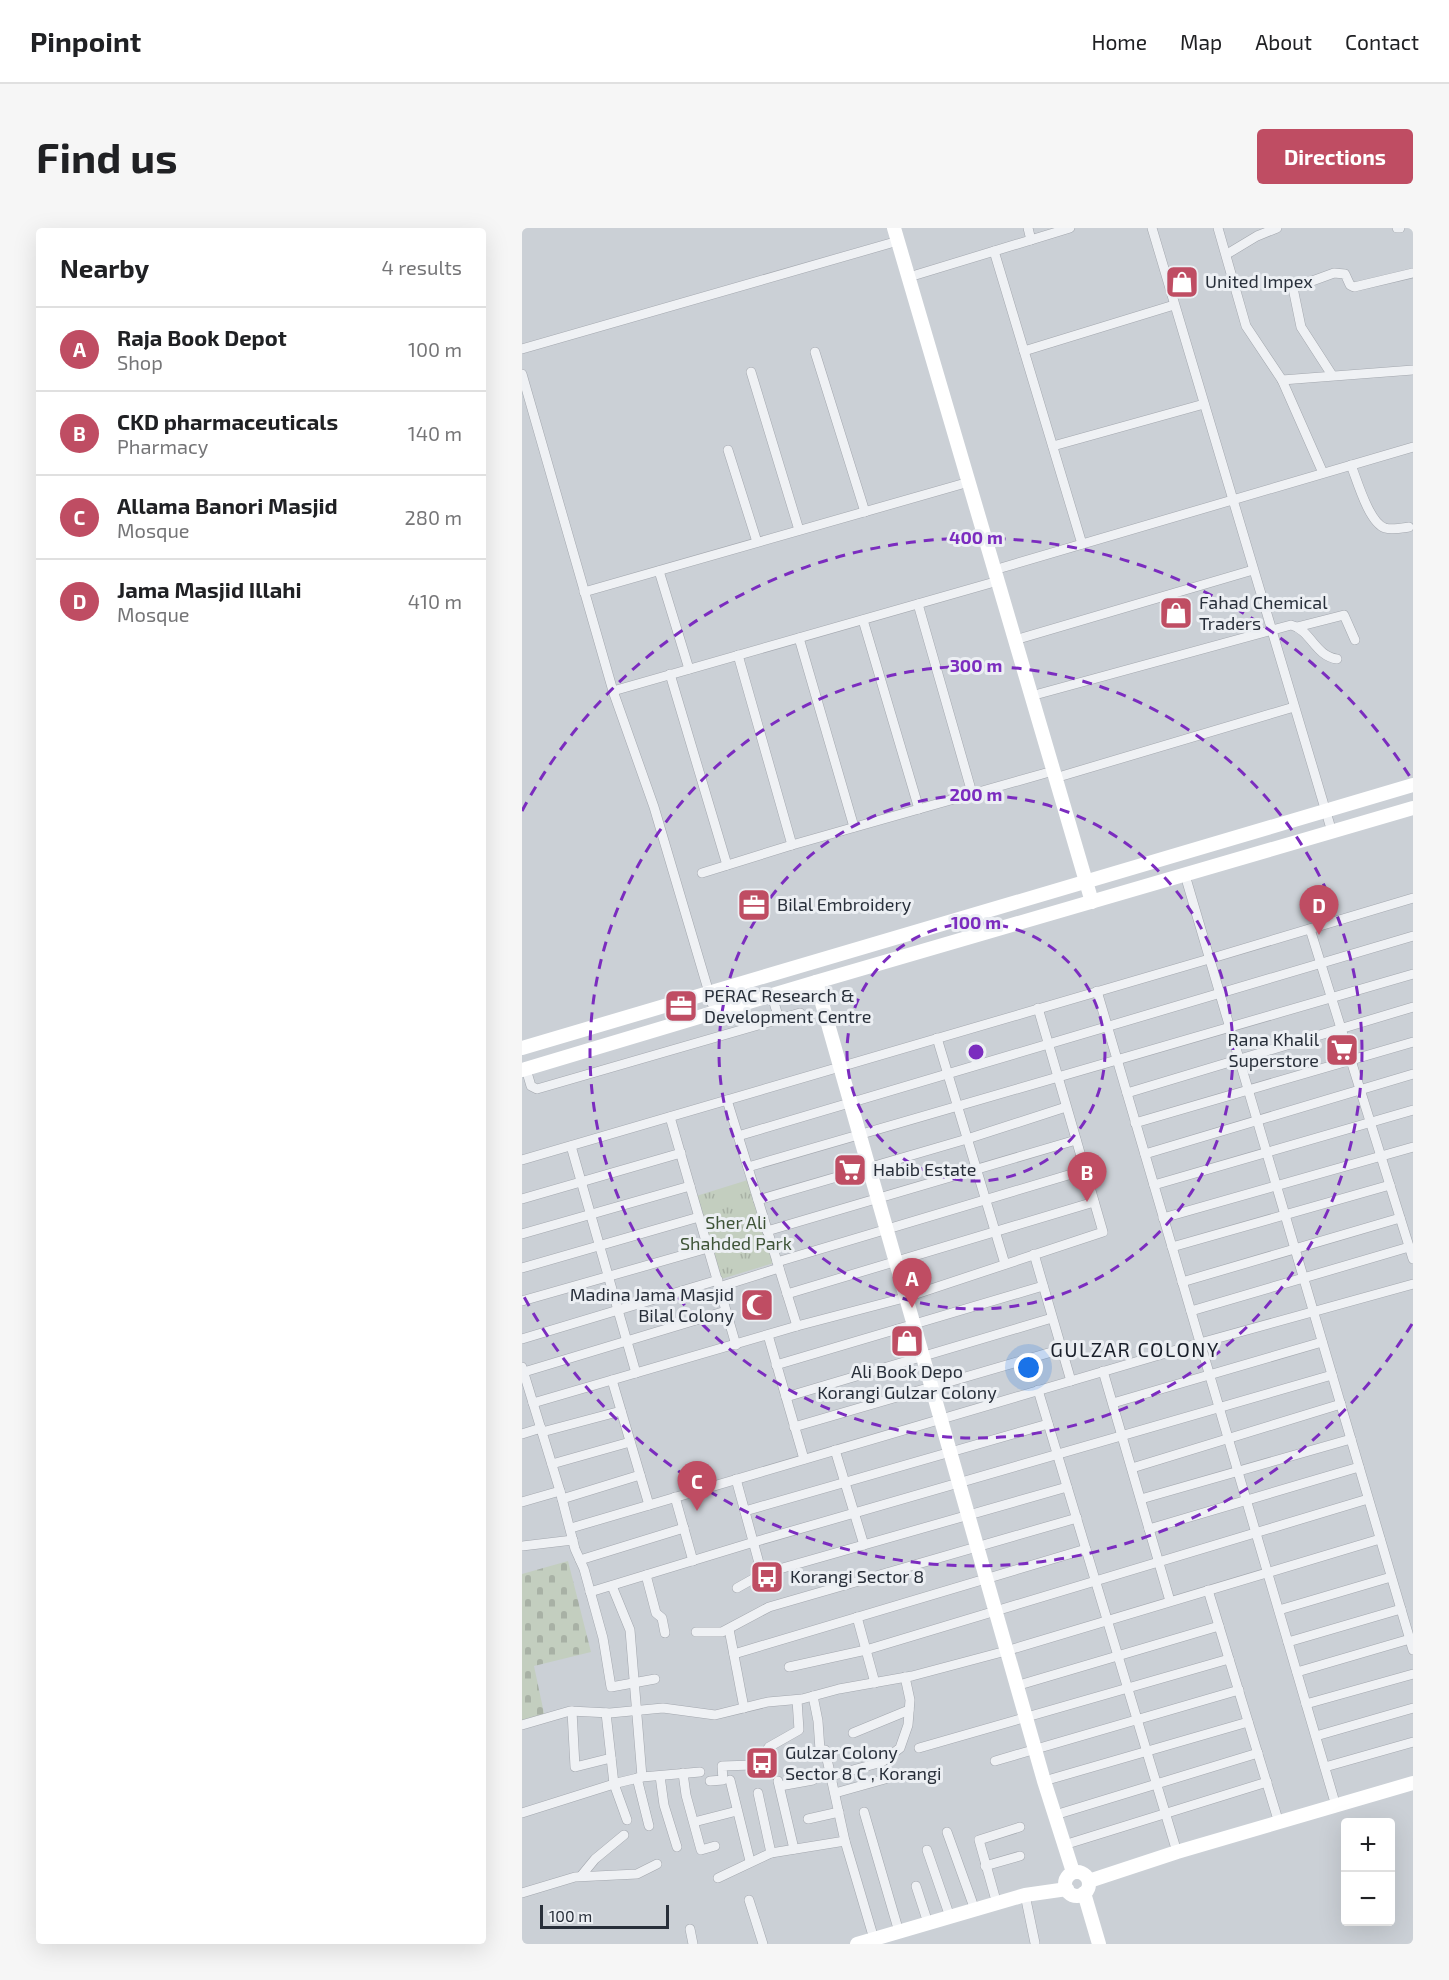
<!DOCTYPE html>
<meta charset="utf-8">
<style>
:root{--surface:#fff;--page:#f6f6f6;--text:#202124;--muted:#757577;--line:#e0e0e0;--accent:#bf4d63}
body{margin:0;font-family:"Exo 2",sans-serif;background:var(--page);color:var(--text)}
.controls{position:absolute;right:18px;bottom:18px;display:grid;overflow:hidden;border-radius:6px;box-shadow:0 6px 24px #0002}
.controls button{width:54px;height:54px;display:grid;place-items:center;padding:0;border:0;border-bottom:2px solid var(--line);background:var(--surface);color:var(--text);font:30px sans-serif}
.scale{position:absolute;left:18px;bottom:15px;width:129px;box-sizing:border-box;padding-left:6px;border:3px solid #282f3a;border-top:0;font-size:16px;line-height:21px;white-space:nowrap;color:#282f3a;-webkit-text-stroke:4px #eceff3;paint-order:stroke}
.you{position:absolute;left:507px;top:1140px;width:21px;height:21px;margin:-15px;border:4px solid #fff;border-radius:50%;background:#1a73e8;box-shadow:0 0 0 9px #1a73e833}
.badge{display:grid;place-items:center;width:39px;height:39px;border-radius:50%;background:var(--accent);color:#fff;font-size:20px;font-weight:700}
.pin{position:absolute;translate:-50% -50px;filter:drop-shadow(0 2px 3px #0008)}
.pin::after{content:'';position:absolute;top:32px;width:21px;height:18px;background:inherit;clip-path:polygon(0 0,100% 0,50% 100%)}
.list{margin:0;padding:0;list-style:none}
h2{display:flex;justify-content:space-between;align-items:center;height:78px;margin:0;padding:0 24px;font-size:26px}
h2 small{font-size:20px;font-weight:400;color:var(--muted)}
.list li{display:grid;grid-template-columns:39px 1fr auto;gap:18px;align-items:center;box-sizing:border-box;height:84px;padding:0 24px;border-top:2px solid var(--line)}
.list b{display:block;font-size:22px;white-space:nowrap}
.list p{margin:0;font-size:20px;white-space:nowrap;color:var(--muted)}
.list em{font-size:20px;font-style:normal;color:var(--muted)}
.map{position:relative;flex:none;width:891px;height:1716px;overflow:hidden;border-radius:6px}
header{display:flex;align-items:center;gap:36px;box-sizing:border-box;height:84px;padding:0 30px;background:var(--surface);border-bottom:2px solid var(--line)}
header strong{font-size:28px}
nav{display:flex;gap:33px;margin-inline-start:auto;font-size:21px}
.intro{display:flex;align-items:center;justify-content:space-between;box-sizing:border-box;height:144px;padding:0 36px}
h1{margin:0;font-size:42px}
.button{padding:15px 27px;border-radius:6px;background:var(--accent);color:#fff;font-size:21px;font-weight:700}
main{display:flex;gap:36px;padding:0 36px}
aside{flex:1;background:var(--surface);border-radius:6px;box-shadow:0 6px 24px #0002}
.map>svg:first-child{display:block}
</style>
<header>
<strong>Pinpoint</strong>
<nav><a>Home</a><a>Map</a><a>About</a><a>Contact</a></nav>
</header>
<div class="intro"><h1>Find us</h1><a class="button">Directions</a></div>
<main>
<aside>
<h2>Nearby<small>4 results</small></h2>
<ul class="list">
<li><span class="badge">A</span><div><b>Raja Book Depot</b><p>Shop</p></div><em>100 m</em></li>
<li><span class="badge">B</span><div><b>CKD pharmaceuticals</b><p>Pharmacy</p></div><em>140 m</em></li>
<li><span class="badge">C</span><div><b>Allama Banori Masjid</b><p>Mosque</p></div><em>280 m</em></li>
<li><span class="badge">D</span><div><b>Jama Masjid Illahi</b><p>Mosque</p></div><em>410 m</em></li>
</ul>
</aside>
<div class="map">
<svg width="891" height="1716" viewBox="0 0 891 1716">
<defs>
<pattern id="grass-tufts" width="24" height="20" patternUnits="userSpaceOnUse" patternTransform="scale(1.5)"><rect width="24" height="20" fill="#c3cebf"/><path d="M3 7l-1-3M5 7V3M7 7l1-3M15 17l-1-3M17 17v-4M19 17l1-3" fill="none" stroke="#a8b1a5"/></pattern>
<pattern id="cemetery-stones" width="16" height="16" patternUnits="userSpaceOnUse" patternTransform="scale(1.5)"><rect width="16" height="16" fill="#c3cebf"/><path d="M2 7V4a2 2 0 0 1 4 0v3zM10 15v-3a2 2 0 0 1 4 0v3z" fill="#a8b1a5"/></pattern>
</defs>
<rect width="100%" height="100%" fill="#dde0e5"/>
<path fill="#cbd0d6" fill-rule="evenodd" d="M 0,0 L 891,0 L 891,1716 L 0,1716 ZM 824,1594 L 868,1594 L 868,1694 L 824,1694 Z"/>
<path fill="url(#grass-tufts)" d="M 229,951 L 255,1034 L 196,1052 L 171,969 Z"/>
<path fill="url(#cemetery-stones)" d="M 46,1333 L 69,1424 L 12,1438 L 23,1490 L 0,1497 L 0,1346 Z"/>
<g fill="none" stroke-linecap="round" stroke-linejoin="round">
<defs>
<g id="street">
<path d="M 506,0 L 509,12"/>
<path d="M 630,0 L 810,604"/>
<path d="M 696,0 L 724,98 L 760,152 L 801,245"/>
<path d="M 875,0 L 878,0"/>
<path d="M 472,23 L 560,316"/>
<path d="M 705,26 L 735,8 L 755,0"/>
<path d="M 387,49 L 548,0"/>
<path d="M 0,121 L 376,13"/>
<path d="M 502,123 L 652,77"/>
<path d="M 293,124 L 343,284"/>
<path d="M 229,144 L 277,302"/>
<path d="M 0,146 L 91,463 L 132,579 L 193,785"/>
<path d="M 810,147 L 779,99 L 771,60 L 812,45 L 823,46 L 828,57 L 832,59 L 891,45"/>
<path d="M 760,152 L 891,142"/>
<path d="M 531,218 L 682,176"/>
<path d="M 206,222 L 235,314"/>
<path d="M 829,237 C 835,252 847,295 863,300 C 870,302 880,300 887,299"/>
<path d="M 472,342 L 891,219"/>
<path d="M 137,343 L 167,441"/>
<path d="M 62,364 L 447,254"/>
<path d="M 396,376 L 450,565"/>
<path d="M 341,392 L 397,581"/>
<path d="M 775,399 L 822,387 L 833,412"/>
<path d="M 277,410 L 332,599"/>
<path d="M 493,412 L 731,342"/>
<path d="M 216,427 L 270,617"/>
<path d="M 148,446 L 205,637"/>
<path d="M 91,463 L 476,353"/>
<path d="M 509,468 L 769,397 C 789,402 793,428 815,431"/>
<path d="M 533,550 L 772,479"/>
<path d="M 180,645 L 270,617 L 531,543"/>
<path d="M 663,647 L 891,1422"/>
<path d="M 788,701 L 891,1031"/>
<path d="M 575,763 L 814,1578"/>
<path d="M 250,768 L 257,791"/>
<path d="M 415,810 L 483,1036"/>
<path d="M 4,841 L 9,858 L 15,861 L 278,785"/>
<path d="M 605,865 L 891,779"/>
<path d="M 205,872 L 275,1098"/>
<path d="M 148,889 L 214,1117"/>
<path d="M 613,895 L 891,814"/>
<path d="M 216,908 L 891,708"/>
<path d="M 49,918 L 114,1145"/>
<path d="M 623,926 L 891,846"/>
<path d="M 0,932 L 687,731 L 891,670"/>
<path d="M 226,939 L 891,746"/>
<path d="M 632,957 L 891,882"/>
<path d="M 0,971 L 159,925"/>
<path d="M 236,972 L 445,911 L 544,879"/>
<path d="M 641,990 L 891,919"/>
<path d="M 245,1003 L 554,912"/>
<path d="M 0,1006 L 168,958"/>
<path d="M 650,1019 L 868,957"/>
<path d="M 512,1026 L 549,1153"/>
<path d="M 255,1034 L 563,942"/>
<path d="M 0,1040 L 177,989"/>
<path d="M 660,1054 L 878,990"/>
<path d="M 197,1059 L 257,1040"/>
<path d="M 265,1066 L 572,974"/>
<path d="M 0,1073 L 186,1020"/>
<path d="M 669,1083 L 887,1019"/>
<path d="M 246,1107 L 282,1231"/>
<path d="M 0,1111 L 196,1052"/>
<path d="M 254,1137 L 521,1058"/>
<path d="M 0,1139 L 38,1263 L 53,1321 L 62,1341 L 81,1410 L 89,1459 L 133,1451"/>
<path d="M 581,1143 L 648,1373"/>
<path d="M 2,1144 L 204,1083"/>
<path d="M 90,1152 L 127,1277"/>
<path d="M 516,1162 L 655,1624"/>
<path d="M 264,1169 L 530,1090"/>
<path d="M 11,1175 L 275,1098 L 382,1070 L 581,1004 L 516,780"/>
<path d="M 591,1175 L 800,1114"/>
<path d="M 272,1199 L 540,1121"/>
<path d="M 20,1204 L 99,1183"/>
<path d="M 0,1206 L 19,1200"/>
<path d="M 313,1222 L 342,1317"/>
<path d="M 30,1236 L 108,1214"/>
<path d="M 610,1240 L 819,1176"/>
<path d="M 214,1251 L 240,1346"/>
<path d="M 153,1269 L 171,1333"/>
<path d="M 40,1271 L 118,1247"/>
<path d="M 619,1271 L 829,1211"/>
<path d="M 0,1274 L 38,1263"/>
<path d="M 223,1283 L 526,1196"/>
<path d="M 49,1300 L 678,1115 L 891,1056"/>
<path d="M 627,1301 L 837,1239"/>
<path d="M 0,1318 L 51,1312"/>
<path d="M 58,1332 L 162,1300"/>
<path d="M 124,1347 L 134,1385 L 140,1390 L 143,1405"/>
<path d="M 90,1358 L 108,1402 L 120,1549"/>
<path d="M 215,1360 L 240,1346 L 545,1259"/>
<path d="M 686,1362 L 757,1595"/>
<path d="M 68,1364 L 232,1314 L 810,1147"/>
<path d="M 757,1382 L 869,1349"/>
<path d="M 335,1389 L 353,1455"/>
<path d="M 207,1401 L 222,1480"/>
<path d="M 174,1404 L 200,1404 L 247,1379 L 555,1290"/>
<path d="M 766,1414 L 879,1381"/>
<path d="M 212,1426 L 564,1321"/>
<path d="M 267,1439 L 344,1422 L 846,1271"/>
<path d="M 775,1444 L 888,1411"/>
<path d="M 494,1458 L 697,1398"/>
<path d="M 291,1468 L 296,1493 L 298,1522 L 303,1522 L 323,1613 L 352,1711"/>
<path d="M 784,1476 L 891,1446"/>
<path d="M 50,1483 L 53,1539 L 89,1530"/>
<path d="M 84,1485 L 92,1556 L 105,1592"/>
<path d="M 0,1497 L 48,1483 L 88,1485 L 141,1480 L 193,1487 L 246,1474 L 280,1471 L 317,1461 L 390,1448 L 484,1423 L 858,1311"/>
<path d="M 331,1505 L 387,1482"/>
<path d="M 794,1508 L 891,1480"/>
<path d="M 397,1520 L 707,1431"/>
<path d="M 473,1533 L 717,1462"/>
<path d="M 803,1539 L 891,1514"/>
<path d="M 161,1545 L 164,1567 L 179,1622 L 193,1618"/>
<path d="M 138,1548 L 142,1577 L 155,1619"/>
<path d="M 309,1548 L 360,1534 L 378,1520 L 386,1497 L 388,1472 L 383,1449"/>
<path d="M 115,1550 L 127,1598"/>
<path d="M 208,1552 L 228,1633"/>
<path d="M 188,1553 L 201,1552 L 200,1538 L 231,1537 L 236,1535 L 247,1519 L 277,1502 L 275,1472"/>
<path d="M 256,1553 L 272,1621"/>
<path d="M 522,1553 L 726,1494"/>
<path d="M 258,1558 L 291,1552"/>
<path d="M 236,1565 L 249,1625"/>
<path d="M 313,1565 L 363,1551"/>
<path d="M 342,1584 L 377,1704"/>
<path d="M 0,1585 L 95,1555 L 120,1549 L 178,1544"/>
<path d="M 533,1587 L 736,1525"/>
<path d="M 286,1591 L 317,1584"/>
<path d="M 172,1594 L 215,1583"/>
<path d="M 425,1604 L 453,1682"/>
<path d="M 542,1617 L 745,1554"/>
<path d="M 405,1622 L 428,1689"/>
<path d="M 463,1638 L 498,1628"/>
<path d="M 59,1648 L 73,1631 L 102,1607"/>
<path d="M 196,1650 L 249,1625 L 323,1613"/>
<path d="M 394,1658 L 406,1695"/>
<path d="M 0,1665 L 53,1649 L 115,1646 L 135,1636"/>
<path d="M 503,1667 L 513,1715"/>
<path d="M 227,1672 L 241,1716"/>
<path d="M 475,1676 L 457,1612 L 498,1599"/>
<path d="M 168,1701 L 171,1716"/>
</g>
</defs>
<use href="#street" stroke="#a3a7ae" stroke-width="10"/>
<use href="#street" stroke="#eff1f4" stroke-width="9"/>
<g stroke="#fff" stroke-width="14">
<path d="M 372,0 L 570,674"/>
<path d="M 294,754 L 522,1553 L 551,1644"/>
<path d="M 0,820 L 891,557"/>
<path d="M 0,842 L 294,754 L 891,580"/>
<circle cx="555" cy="1656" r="12"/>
<path d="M 567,1653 L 655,1624 L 891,1555"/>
<path d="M 562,1665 L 577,1716"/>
<path d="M 335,1716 L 503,1667 L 545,1661"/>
</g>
</g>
<g fill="none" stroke="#7b2cbf" stroke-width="3" stroke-dasharray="10 8">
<circle cx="454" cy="824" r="129"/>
<circle cx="454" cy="824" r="257"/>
<circle cx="454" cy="824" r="386"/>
<path d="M890 1096A514 514 0 0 1 0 1065M0 583A514 514 0 0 1 890 552"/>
</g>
<defs>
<symbol id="shop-square" viewBox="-11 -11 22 22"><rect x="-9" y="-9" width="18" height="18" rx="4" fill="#bf4d63" stroke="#eceff3"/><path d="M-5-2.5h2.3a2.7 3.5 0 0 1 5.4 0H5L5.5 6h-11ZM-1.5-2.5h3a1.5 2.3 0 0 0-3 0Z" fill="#fff"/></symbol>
<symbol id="office-square" viewBox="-11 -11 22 22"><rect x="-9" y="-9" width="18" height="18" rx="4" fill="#bf4d63" stroke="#eceff3"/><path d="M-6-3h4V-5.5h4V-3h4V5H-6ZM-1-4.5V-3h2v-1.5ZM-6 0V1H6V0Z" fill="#fff"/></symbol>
<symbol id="supermarket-square" viewBox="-11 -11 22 22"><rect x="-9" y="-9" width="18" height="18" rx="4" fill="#bf4d63" stroke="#eceff3"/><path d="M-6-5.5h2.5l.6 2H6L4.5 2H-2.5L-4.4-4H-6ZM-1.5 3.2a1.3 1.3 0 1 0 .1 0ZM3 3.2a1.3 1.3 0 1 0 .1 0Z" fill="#fff"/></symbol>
<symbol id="mosque-square" viewBox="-11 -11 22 22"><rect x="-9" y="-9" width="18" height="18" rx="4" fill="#bf4d63" stroke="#eceff3"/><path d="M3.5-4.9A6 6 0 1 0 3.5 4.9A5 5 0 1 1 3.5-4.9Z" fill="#fff"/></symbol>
<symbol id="bus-square" viewBox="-11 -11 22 22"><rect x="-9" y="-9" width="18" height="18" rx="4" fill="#bf4d63" stroke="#eceff3"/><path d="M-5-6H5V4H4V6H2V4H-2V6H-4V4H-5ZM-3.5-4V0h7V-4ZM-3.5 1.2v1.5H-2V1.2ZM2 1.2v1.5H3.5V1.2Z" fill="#fff"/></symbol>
</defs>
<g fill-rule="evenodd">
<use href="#shop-square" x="641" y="35" width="38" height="38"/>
<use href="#shop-square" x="635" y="366" width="38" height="38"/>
<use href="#office-square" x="213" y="658" width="38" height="38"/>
<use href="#office-square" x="140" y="759" width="38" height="38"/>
<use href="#supermarket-square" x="801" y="803" width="38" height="38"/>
<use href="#supermarket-square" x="309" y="923" width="38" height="38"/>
<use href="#mosque-square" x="216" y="1058" width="38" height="38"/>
<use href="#shop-square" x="366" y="1094" width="38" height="38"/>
<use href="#bus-square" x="226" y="1330" width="38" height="38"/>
<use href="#bus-square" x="221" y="1516" width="38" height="38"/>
</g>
<g text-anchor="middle" stroke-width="6" stroke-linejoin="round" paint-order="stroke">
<g font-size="18" fill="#282f3a" stroke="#eceff3" text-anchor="start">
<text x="683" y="60">United Impex</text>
<text x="677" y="381">Fahad Chemical<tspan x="677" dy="21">Traders</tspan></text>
<text x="255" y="683">Bilal Embroidery</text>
<text x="182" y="774">PERAC Research &amp;<tspan x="182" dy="21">Development Centre</tspan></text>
<text x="797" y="818" text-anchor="end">Rana Khalil<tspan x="797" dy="21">Superstore</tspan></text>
<text x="351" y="948">Habib Estate</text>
<text x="212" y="1073" text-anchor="end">Madina Jama Masjid<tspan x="212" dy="21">Bilal Colony</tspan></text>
<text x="385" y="1150" text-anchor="middle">Ali Book Depo<tspan x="385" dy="21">Korangi Gulzar Colony</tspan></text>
<text x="268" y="1355">Korangi Sector 8</text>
<text x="263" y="1531">Gulzar Colony<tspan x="263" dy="21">Sector 8 C , Korangi</tspan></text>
</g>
<g font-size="18" fill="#3e5437" stroke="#eceff3">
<text x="214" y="1001">Sher Ali<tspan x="214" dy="21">Shahded Park</tspan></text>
</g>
<g font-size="20" letter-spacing="1.5" fill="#1a202b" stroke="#eceff3">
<text x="613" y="1129">GULZAR COLONY</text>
</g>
</g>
<circle cx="454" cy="824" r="9" fill="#7b2cbf" stroke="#eceff3" stroke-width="3"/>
<g font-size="18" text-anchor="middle" font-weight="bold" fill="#7b2cbf" stroke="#eceff3" stroke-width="6" stroke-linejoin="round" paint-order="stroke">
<text x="454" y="316">400 m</text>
<text x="454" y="444">300 m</text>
<text x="454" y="573">200 m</text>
<text x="454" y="701">100 m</text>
</g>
</svg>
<div class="controls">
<button>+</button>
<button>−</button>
</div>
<div class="scale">100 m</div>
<div class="you"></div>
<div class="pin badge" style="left:390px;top:1080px">A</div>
<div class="pin badge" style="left:565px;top:974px">B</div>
<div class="pin badge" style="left:175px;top:1283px">C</div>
<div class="pin badge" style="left:797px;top:707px">D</div>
</div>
</main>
